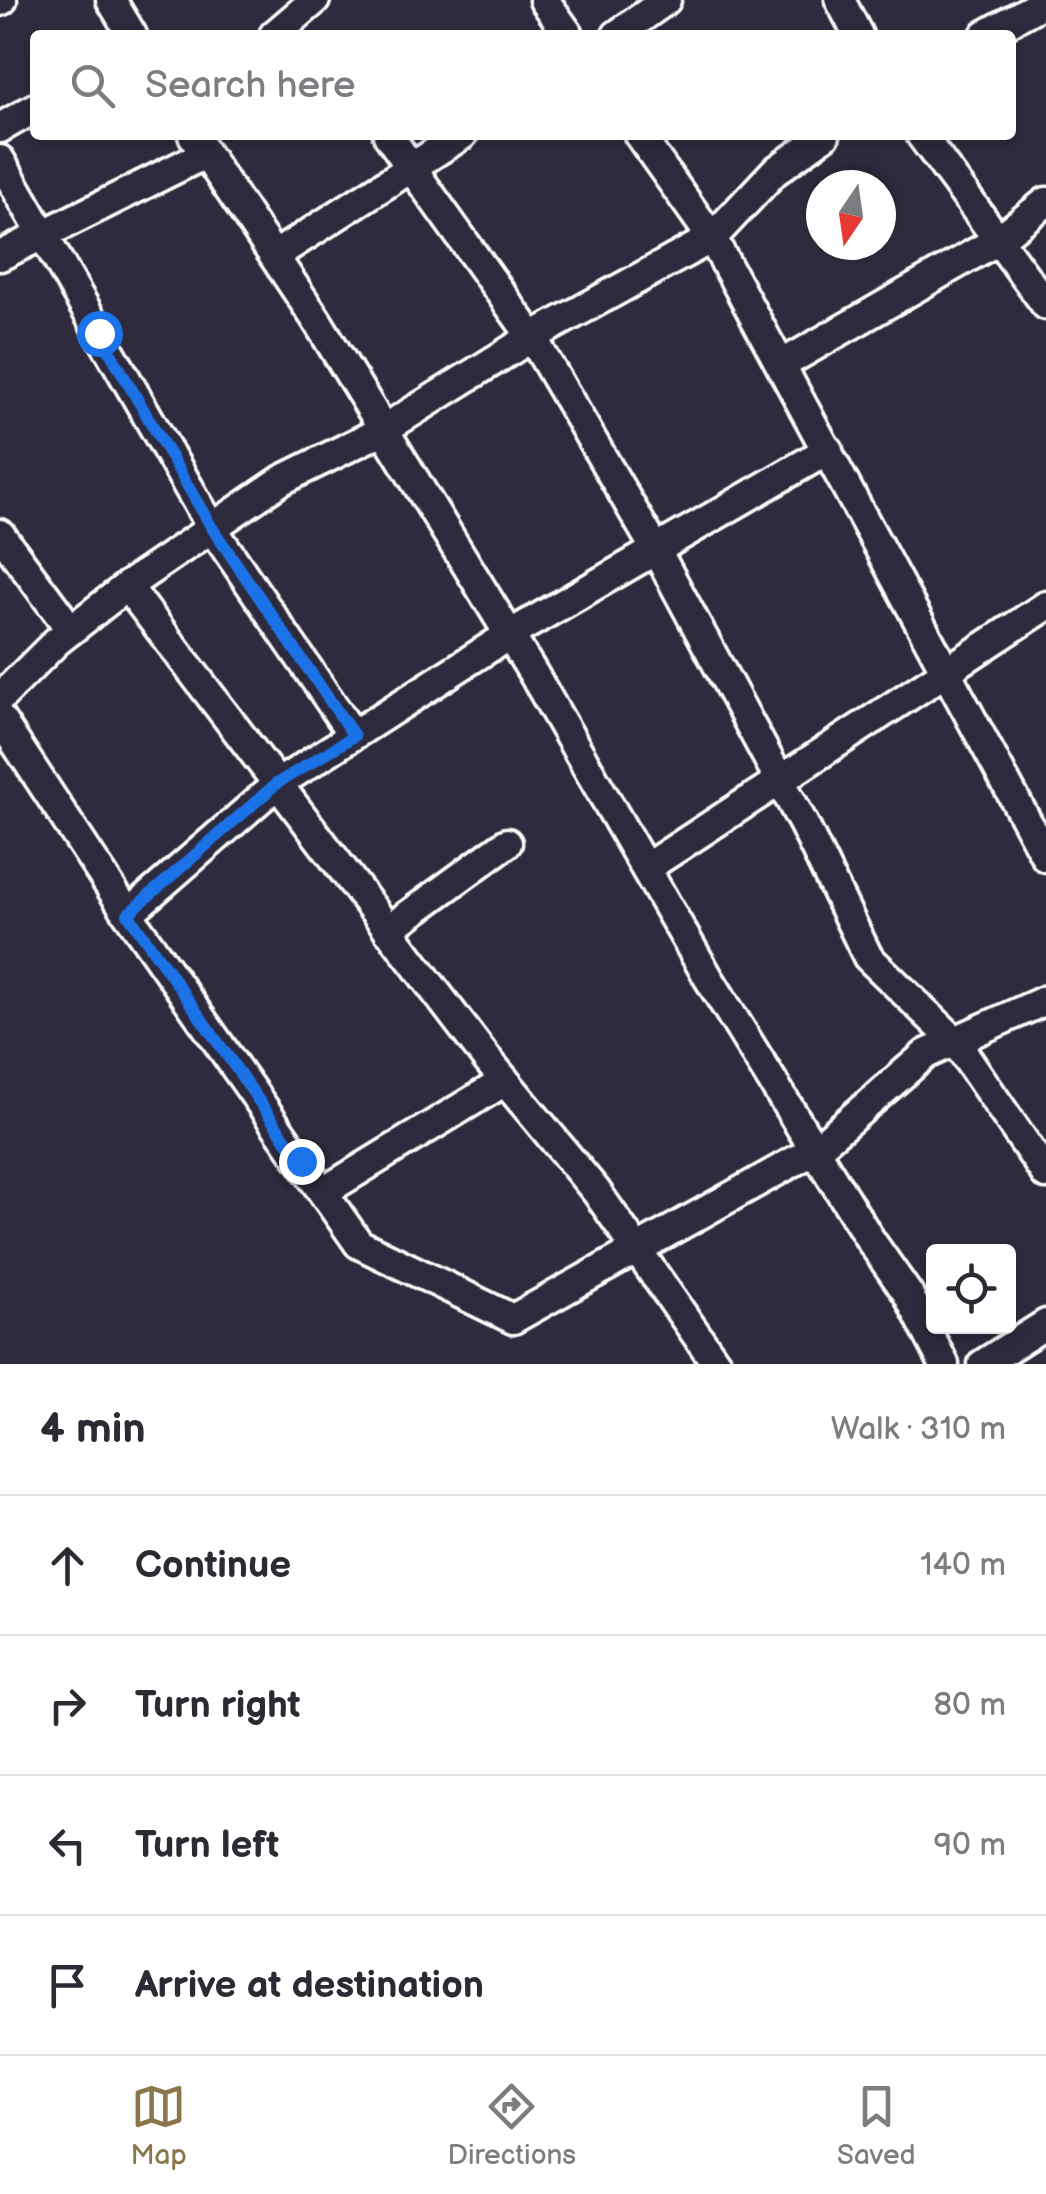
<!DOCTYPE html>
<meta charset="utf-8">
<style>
:root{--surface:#fff;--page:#f2f2f3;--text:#2b2b33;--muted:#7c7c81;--line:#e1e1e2;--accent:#8a764a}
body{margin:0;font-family:"Balsamiq Sans",sans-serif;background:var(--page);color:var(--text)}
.controls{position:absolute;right:30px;bottom:30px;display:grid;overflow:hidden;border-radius:10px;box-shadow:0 5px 15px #0003}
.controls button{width:90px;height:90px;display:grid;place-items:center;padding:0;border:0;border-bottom:2px solid var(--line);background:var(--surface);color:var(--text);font:50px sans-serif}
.compass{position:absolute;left:806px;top:170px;width:90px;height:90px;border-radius:50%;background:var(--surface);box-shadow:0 5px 15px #0003;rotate:193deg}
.stop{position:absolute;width:30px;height:30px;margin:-22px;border:8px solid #1a73e8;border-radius:50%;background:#fff}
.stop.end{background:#1a73e8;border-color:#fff;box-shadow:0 2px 10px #0008}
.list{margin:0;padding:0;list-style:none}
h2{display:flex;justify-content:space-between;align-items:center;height:130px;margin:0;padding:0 40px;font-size:42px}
h2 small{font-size:32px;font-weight:400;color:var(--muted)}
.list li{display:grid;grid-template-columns:65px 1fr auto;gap:30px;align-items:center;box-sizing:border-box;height:140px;padding:0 40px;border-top:2px solid var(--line)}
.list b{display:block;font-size:38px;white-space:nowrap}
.list em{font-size:32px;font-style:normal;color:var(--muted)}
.icon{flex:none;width:55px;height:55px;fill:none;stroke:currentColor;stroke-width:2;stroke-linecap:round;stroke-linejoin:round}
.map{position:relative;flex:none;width:1046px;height:1364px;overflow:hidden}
.search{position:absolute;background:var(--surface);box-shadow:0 5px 15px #0003;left:30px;right:30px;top:30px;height:110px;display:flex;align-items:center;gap:25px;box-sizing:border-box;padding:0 35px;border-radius:10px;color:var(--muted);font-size:38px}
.sheet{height:690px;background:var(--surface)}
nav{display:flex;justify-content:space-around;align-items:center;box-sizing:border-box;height:140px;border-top:2px solid var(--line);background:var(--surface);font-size:28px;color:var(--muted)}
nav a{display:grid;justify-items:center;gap:5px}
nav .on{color:var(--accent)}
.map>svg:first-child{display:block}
</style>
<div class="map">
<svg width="1046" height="1364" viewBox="0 0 1046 1364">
<rect width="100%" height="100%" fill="#2f2a3d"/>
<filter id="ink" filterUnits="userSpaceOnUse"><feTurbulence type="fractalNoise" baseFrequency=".01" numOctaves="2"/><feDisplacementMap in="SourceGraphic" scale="20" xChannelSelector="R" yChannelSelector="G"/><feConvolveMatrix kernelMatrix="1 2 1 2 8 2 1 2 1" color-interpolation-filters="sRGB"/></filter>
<g filter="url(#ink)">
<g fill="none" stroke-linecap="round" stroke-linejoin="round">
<defs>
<g id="street">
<path d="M 111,0 L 132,35"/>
<path d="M 544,0 L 569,35"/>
<path d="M 840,0 L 858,35"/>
<path d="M 0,1 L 2,0"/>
<path d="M 274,35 L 315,0"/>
<path d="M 617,35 L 666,0"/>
<path d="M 985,35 L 1046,1"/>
<path d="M 0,128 L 35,108"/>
<path d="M 193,135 L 316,319 L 533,673 L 708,977 L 871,1241 L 908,1294 L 944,1364"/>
<path d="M 388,135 L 532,337 L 656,550 L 804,825 L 868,957 L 955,1041 L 1046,1174"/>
<path d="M 639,135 L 712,238 L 1046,857"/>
<path d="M 921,135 L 1046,305"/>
<path d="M 0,160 L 212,528 L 353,735"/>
<path d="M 0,256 L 205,154"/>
<path d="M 274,256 L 462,135"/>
<path d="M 781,365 L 998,240 L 1046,202"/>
<path d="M 0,534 L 71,630"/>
<path d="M 127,586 L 487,1059 L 596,1191 L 717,1364"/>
<path d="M 0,698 L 57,641 L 127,586 L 282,480 L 383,430 L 532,337 L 712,238 L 774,172 L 825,135"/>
<path d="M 0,719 L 128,914 L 359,1244 L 513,1319 L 816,1149 L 926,1054 L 1046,1000"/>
<path d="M 646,868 L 1046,606"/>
<path d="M 128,914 L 276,785 L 509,635 L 828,450"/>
<path d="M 388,930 L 507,843"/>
<path d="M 323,1192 L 505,1081"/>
<path d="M 983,1364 L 1046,1324"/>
</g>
</defs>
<use href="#street" stroke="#fff" stroke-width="35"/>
<use href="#street" stroke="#2f2a3d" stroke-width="28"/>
</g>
</g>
<g fill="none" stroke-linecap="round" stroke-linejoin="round" filter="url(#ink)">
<path stroke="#1a73e8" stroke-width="12" d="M 99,333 L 212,528 L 354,736 L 276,784 L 128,914 L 301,1161"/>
</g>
</svg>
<div class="controls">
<button><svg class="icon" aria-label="locate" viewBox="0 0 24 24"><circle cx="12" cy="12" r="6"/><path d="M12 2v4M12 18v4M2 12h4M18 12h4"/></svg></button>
</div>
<svg class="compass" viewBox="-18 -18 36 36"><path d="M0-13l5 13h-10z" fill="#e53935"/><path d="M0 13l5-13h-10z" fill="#7c7c81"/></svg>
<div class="stop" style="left:99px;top:333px"></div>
<div class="stop end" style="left:301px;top:1161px"></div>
<div class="search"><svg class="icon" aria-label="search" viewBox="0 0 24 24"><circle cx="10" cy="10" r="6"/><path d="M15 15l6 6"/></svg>Search here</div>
</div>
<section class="sheet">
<h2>4 min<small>Walk · 310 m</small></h2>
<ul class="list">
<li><svg class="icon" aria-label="ahead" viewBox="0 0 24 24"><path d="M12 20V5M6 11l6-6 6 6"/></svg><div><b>Continue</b></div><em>140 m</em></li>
<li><svg class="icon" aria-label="right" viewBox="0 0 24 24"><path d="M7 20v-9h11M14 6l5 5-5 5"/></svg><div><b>Turn right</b></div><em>80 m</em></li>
<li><svg class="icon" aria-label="left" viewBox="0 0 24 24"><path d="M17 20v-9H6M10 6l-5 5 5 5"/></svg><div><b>Turn left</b></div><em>90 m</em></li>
<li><svg class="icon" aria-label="arrive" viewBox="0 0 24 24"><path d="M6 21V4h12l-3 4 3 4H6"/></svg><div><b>Arrive at destination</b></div></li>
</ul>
</section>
<nav>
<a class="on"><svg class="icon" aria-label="map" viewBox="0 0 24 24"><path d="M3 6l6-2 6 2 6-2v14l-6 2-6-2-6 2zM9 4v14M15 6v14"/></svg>Map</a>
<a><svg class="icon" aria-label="directions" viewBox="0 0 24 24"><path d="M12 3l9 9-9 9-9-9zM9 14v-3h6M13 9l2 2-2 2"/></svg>Directions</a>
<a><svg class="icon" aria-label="saved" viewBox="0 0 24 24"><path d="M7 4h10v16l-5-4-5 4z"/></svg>Saved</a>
</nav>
